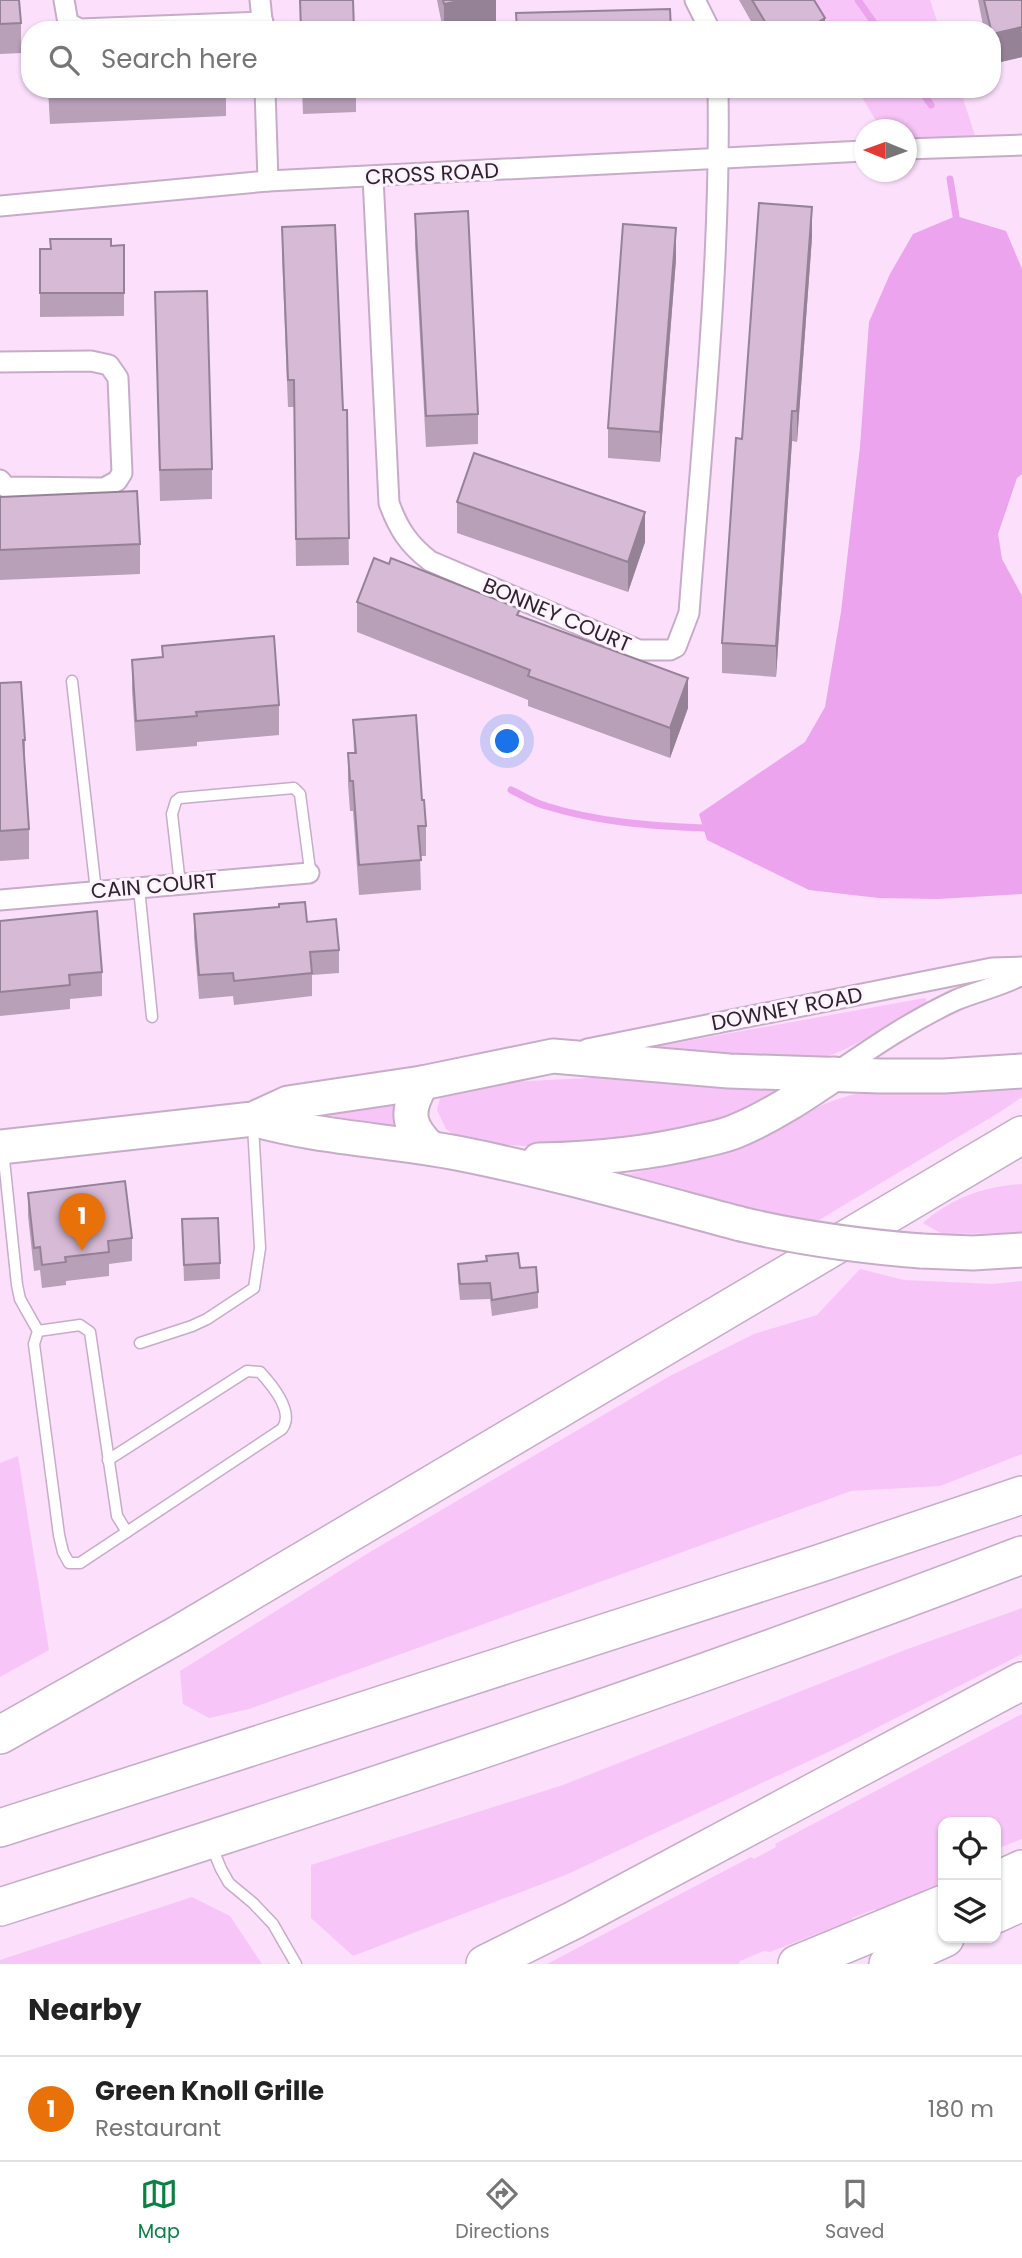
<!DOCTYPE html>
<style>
:root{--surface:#fff;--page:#f2f2f2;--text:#222;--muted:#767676;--line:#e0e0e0;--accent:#0b8043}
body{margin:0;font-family:Poppins,sans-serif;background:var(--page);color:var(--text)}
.controls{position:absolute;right:21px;bottom:21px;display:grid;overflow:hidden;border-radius:14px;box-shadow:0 2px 5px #0004}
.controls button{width:63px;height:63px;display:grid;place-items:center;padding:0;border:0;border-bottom:2px solid var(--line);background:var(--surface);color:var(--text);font:35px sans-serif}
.compass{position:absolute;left:854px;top:119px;width:63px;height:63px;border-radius:50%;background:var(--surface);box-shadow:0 2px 5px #0004;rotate:271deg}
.you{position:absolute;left:508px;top:742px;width:24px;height:24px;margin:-18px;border:5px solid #fff;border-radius:50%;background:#1a73e8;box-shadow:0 0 0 10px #1a73e833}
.badge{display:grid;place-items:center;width:46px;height:46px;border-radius:50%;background:var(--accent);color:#fff;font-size:23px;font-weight:700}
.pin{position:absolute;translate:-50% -58px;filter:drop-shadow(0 2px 4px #0008)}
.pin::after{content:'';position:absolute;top:37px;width:24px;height:21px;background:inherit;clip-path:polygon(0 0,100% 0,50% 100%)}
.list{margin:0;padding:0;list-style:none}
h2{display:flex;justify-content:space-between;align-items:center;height:91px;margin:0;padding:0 28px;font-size:30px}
h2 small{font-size:23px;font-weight:400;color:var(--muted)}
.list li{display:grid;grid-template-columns:46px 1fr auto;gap:21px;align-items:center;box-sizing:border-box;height:105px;padding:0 28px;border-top:2px solid var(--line)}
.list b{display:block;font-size:26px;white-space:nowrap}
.list p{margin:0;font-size:23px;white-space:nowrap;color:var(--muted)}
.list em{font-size:23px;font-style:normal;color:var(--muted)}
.icon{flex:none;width:38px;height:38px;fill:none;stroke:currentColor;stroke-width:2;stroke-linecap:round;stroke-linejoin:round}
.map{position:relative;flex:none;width:1022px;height:1964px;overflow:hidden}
.search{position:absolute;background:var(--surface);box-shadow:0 2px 5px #0004;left:21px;right:21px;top:21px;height:77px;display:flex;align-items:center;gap:18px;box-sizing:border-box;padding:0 24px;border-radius:28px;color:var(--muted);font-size:26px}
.sheet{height:196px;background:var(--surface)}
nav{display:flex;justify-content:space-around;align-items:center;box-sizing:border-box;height:98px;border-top:2px solid var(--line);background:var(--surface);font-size:19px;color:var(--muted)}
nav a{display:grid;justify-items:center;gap:4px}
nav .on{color:var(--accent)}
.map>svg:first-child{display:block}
</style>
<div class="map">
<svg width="1022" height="1964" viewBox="0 0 1022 1964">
<rect width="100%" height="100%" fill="#fbdffb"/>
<g fill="#f8c5f9">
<path d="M 804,0 L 930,0 L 940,30 L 822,30 Z"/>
<path d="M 857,89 L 960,89 L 976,139 L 907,141 L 906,130 L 881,129 Z"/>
<path d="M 925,998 L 927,1002 C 892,1022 848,1054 810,1061 L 648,1048 Z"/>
<path d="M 607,1077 L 706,1082 L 776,1089 L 780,1095 L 694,1133 L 538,1147 L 462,1141 L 446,1129 L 437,1110 L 440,1098 L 450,1089 L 511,1082 Z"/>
<path d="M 1022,1090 L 1022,1097 L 1000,1112 L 814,1223 L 772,1212 L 767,1214 L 648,1184 L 622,1175 C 661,1168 701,1161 738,1146 C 779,1130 817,1101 861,1093 Z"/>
<path d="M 396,1100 L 399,1130 L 300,1116 Z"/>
<path d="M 1022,1184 L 1022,1233 L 942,1234 L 923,1223 C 951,1198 986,1186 1022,1184 Z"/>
<path d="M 860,1269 L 904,1280 L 992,1284 L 1022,1281 L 1022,1454 L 940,1486 L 851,1491 L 249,1709 L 209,1718 L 183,1704 L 180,1671 L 370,1552 L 668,1377 L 754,1334 L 817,1315 Z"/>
<path d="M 18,1456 L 49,1650 L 0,1677 L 0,1463 Z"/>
<path d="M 1022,1608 L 1022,1654 L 841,1746 L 568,1874 L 353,1956 L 311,1918 L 311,1865 L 563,1785 L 905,1650 Z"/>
<path d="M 1022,1714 L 1022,1839 L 996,1849 L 996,1822 L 943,1822 L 943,1882 L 877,1911 L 875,1909 L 852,1918 L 852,1920 L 770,1952 L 764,1951 L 740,1961 L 739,1964 L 547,1964 L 751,1857 L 754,1859 L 776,1847 L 775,1844 Z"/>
<path d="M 192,1897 L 230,1916 L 262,1964 L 0,1964 L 0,1960 Z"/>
</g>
<path fill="#eba4ed" d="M 956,216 L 1006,231 L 1022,269 L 1022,474 L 1017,478 L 998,534 L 1002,559 L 1022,596 L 1022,894 L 938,899 L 879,898 L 809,890 L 707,840 L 699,814 L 805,742 L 825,707 L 841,612 L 860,447 L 869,322 L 890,274 L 913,234 Z"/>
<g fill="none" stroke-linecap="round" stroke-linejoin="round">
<g stroke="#eba4ed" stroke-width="7">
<path d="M 858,0 L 879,30"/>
<path d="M 920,89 L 931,105"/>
<path d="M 950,179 L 956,216"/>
<path d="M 511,790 C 522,795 534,803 546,806 C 597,822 651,826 704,828"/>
</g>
<defs>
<g id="service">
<path d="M 72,681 L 96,891"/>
<path d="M 180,884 L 172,814 L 176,801 L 180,798 L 294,788 L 300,794 L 310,870 L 309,873"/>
<path d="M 139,888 L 152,1017"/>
<path d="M 3,1150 L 17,1285 L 20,1299 L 38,1331 L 34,1344 L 59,1535 L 63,1552 L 69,1563 L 80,1563 L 282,1429 C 295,1412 272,1385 260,1372 L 247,1371 L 108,1460"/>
<path d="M 38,1331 L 80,1325 L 90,1332 L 117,1516 L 127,1532"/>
<path d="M 140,1343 L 192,1326 L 207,1319 L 254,1288 L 260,1248 L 253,1126"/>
<path d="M 212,1847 L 221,1869 L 229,1883 L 253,1903 L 273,1924 L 296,1964"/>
</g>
<g id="minor">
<path d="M 64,0 L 68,23 L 80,29 L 263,22"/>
<path d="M 260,0 L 263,30"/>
<path d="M 695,0 L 710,30"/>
<path d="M 265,89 L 268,181"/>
<path d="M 906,149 L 1022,145"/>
<path d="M 373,177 L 389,503 C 398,528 408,544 430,561 L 639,650 L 670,650 L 676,647 L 689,613 C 702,439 721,264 718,89"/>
<path d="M 0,206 L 268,181 L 864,151"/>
<path d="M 0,362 L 91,361 L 109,365 L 118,378 L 122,473 L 117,481 L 104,488 L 6,487 L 0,480"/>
<path d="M 0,900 L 309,873"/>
<path d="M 587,1049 L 992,968 L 1022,967"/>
<path d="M 835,1073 C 876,1045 911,1021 956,1000 C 978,991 1001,986 1022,975"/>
</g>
<g id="trunk">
<path d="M 422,1083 C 406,1110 406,1125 430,1148"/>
<path d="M 253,1119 C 320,1138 389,1140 457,1153 C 553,1172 647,1199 741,1224"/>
<path d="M 0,1147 L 253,1119 L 288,1103 L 422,1083 L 553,1056 L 729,1071 L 880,1076 L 944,1076 L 1022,1071"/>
<path d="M 539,1160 C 594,1159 646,1154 700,1141 C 712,1138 725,1136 736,1131 C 772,1116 803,1095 834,1074"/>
<path d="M 921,1251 L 973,1253 L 1022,1250"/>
</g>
<g id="motorway">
<path d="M 0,1735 L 179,1634 L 1022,1135"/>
<path d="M 0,1828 L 818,1564 L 1022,1495"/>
<path d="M 996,1881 L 1022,1869"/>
<path d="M 0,1907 C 344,1798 686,1684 1022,1555"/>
<path d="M 996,1914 L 1022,1902"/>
<path d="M 485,1964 L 574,1920 L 1022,1681"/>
<path d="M 797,1964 L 943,1904"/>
<path d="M 888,1964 L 945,1938"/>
</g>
</defs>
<use href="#service" stroke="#c7acc8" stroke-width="13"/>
<use href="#minor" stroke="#c7acc8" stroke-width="23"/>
<use href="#trunk" stroke="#c7acc8" stroke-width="37"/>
<use href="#motorway" stroke="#c7acc8" stroke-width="40"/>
<use href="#service" stroke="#fff" stroke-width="10"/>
<use href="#minor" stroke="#fff" stroke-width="19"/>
<use href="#trunk" stroke="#fff" stroke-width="33"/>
<use href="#motorway" stroke="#fff" stroke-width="37"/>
<defs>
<path id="trunk-bridge" d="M 741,1224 C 803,1239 858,1246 921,1251"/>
</defs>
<use href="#trunk-bridge" stroke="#c7acc8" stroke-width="37" stroke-linecap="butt"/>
<use href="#trunk-bridge" stroke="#fff" stroke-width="33"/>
</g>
<g fill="#b8a0b8">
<path d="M 0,0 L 21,23 L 21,53 L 0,54 Z"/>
<path d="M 437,0 L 496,0 L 496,23 L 465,30 L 443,30 Z"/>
<path d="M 739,0 L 814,0 L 825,30 L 756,30 Z"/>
<path d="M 978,0 L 1022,0 L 1022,57 L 992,64 L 992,30 L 984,30 Z"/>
<path d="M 48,89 L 226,89 L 226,116 L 50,124 Z"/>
<path d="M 302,89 L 356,89 L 356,112 L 303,114 Z"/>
<path d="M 518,89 L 672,89 L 672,92 L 518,96 Z"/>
<path d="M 415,214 L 478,414 L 478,444 L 426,447 L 415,244 Z"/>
<path d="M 282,227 L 343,410 L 347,410 L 349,565 L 296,566 L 294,407 L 288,407 L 282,254 Z"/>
<path d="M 812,237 L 797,442 L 792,441 L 776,677 L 722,673 L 722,643 Z"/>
<path d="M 124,245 L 124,316 L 40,317 L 40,249 Z"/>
<path d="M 676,259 L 660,462 L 608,458 L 608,428 Z"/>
<path d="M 155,292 L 212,469 L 212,499 L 160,501 Z"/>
<path d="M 0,497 L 140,544 L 140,574 L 0,580 Z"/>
<path d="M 457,502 L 645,542 L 628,592 L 457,533 Z"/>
<path d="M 357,602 L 520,616 L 688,708 L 670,758 L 528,706 L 528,700 L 357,632 Z"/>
<path d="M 162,646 L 279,705 L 279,735 L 197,742 L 197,746 L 136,751 L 132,690 L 132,660 L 162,657 Z"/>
<path d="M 0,683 L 25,740 L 25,770 L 29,829 L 29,859 L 0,861 Z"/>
<path d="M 353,720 L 422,800 L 426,826 L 426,856 L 420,856 L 421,890 L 359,895 L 353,811 L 350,811 L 348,784 L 348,753 L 354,753 Z"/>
<path d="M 194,914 L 307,922 L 339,950 L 339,973 L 312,975 L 312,996 L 234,1005 L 233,996 L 199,999 L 194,937 Z"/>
<path d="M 0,921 L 102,972 L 102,996 L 70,999 L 70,1009 L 0,1016 Z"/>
<path d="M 28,1193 L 132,1238 L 132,1261 L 109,1264 L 109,1276 L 66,1281 L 66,1285 L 42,1288 L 40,1270 L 34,1271 L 28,1216 Z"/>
<path d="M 182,1219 L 220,1263 L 220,1279 L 184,1281 Z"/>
<path d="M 458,1264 L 520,1268 L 538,1292 L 538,1308 L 492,1316 L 490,1299 L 460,1300 L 458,1280 Z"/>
</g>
<g fill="#968296">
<path d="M 463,0 L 496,0 L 496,23 L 465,30 L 444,30 L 444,4 Z"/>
<path d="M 825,18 L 825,30 L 805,30 Z"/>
<path d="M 1022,27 L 1022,57 L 992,64 L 992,34 Z"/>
<path d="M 812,207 L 812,237 L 797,442 L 797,411 Z"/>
<path d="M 676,228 L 676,259 L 660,462 L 660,432 Z"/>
<path d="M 792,411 L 792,441 L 776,677 L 776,646 Z"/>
<path d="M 645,512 L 645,542 L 628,592 L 628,562 Z"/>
<path d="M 688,678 L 688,708 L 670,758 L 670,728 Z"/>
</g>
<g fill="#d6bad6" stroke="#968296" stroke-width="2">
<path d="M 0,0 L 19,0 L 21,23 L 0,24 Z"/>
<path d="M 300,0 L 353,0 L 354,30 L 301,30 Z"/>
<path d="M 443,0 L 463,0 L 444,4 Z"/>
<path d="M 752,0 L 814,0 L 825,18 L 805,30 L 770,30 Z"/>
<path d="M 984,0 L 1022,0 L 1022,27 L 992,34 Z"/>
<path d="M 670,9 L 671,30 L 517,30 L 516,13 Z"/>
<path d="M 50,89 L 149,89 L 50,94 Z"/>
<path d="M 303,89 L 351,89 L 303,91 Z"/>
<path d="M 759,203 L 812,207 L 797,411 L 792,411 L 776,646 L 722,643 L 736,438 L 742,439 Z"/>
<path d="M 468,211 L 478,414 L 426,416 L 415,214 Z"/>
<path d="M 623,224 L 676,228 L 660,432 L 608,428 Z"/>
<path d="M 335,225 L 343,410 L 347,410 L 349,538 L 296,539 L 294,380 L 288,380 L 282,227 Z"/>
<path d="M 50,239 L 111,239 L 111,246 L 124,245 L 124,293 L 40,293 L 40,249 L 51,249 Z"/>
<path d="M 207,291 L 212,469 L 160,470 L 155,292 Z"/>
<path d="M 474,453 L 645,512 L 628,562 L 457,502 Z"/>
<path d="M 137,491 L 140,544 L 0,550 L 0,497 Z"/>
<path d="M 374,558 L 389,564 L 391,558 L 520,609 L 517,615 L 688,678 L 670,728 L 528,676 L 530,670 L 357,602 Z"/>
<path d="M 274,636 L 279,705 L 196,712 L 197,716 L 136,721 L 132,660 L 163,657 L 162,646 Z"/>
<path d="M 21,682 L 25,740 L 23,740 L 29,829 L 0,831 L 0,683 Z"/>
<path d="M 416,715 L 422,800 L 424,800 L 426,826 L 418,826 L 421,860 L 359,865 L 353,781 L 350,781 L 348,753 L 356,753 L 353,720 Z"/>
<path d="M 305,902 L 307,922 L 336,919 L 339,950 L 310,952 L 312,973 L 234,981 L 233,973 L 199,975 L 194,914 L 279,907 L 279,904 Z"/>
<path d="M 97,911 L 102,972 L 69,975 L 70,985 L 0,992 L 0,921 Z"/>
<path d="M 125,1181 L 132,1238 L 108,1241 L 109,1252 L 65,1257 L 66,1262 L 42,1265 L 40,1247 L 34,1248 L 28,1193 Z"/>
<path d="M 218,1218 L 220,1263 L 184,1265 L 182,1219 Z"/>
<path d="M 518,1253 L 520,1268 L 536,1267 L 538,1292 L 492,1300 L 490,1283 L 460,1284 L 458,1264 L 487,1261 L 486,1256 Z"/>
</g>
<g text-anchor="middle" stroke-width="6" stroke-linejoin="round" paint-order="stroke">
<g font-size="21" fill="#2e242f" stroke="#fef2fe">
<text transform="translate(432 174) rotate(-3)" y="7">CROSS ROAD</text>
<text transform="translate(557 615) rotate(23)" y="7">BONNEY COURT</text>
<text transform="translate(154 886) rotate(-5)" y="7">CAIN COURT</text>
<text transform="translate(787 1009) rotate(-11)" y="7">DOWNEY ROAD</text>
</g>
</g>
</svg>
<div class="controls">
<button><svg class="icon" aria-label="locate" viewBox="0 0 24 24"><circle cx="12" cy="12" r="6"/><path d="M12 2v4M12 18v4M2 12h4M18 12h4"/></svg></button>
<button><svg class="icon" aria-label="layers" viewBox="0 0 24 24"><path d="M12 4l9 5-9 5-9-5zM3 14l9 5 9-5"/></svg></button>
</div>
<svg class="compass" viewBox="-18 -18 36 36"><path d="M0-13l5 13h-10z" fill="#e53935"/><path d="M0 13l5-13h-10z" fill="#767676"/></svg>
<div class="you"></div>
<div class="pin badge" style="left:82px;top:1251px;background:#e8710a">1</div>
<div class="search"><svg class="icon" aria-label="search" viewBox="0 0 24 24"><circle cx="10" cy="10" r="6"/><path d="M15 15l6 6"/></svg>Search here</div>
</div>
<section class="sheet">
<h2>Nearby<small></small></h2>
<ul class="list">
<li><span class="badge" style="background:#e8710a">1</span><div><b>Green Knoll Grille</b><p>Restaurant</p></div><em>180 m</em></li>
</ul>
</section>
<nav>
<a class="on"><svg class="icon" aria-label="map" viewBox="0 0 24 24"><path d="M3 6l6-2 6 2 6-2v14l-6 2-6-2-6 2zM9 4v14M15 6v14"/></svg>Map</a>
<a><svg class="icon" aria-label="directions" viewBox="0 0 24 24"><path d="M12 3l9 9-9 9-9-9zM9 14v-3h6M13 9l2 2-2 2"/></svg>Directions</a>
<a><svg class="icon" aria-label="saved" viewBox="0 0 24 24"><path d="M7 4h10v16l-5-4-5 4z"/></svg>Saved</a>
</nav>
